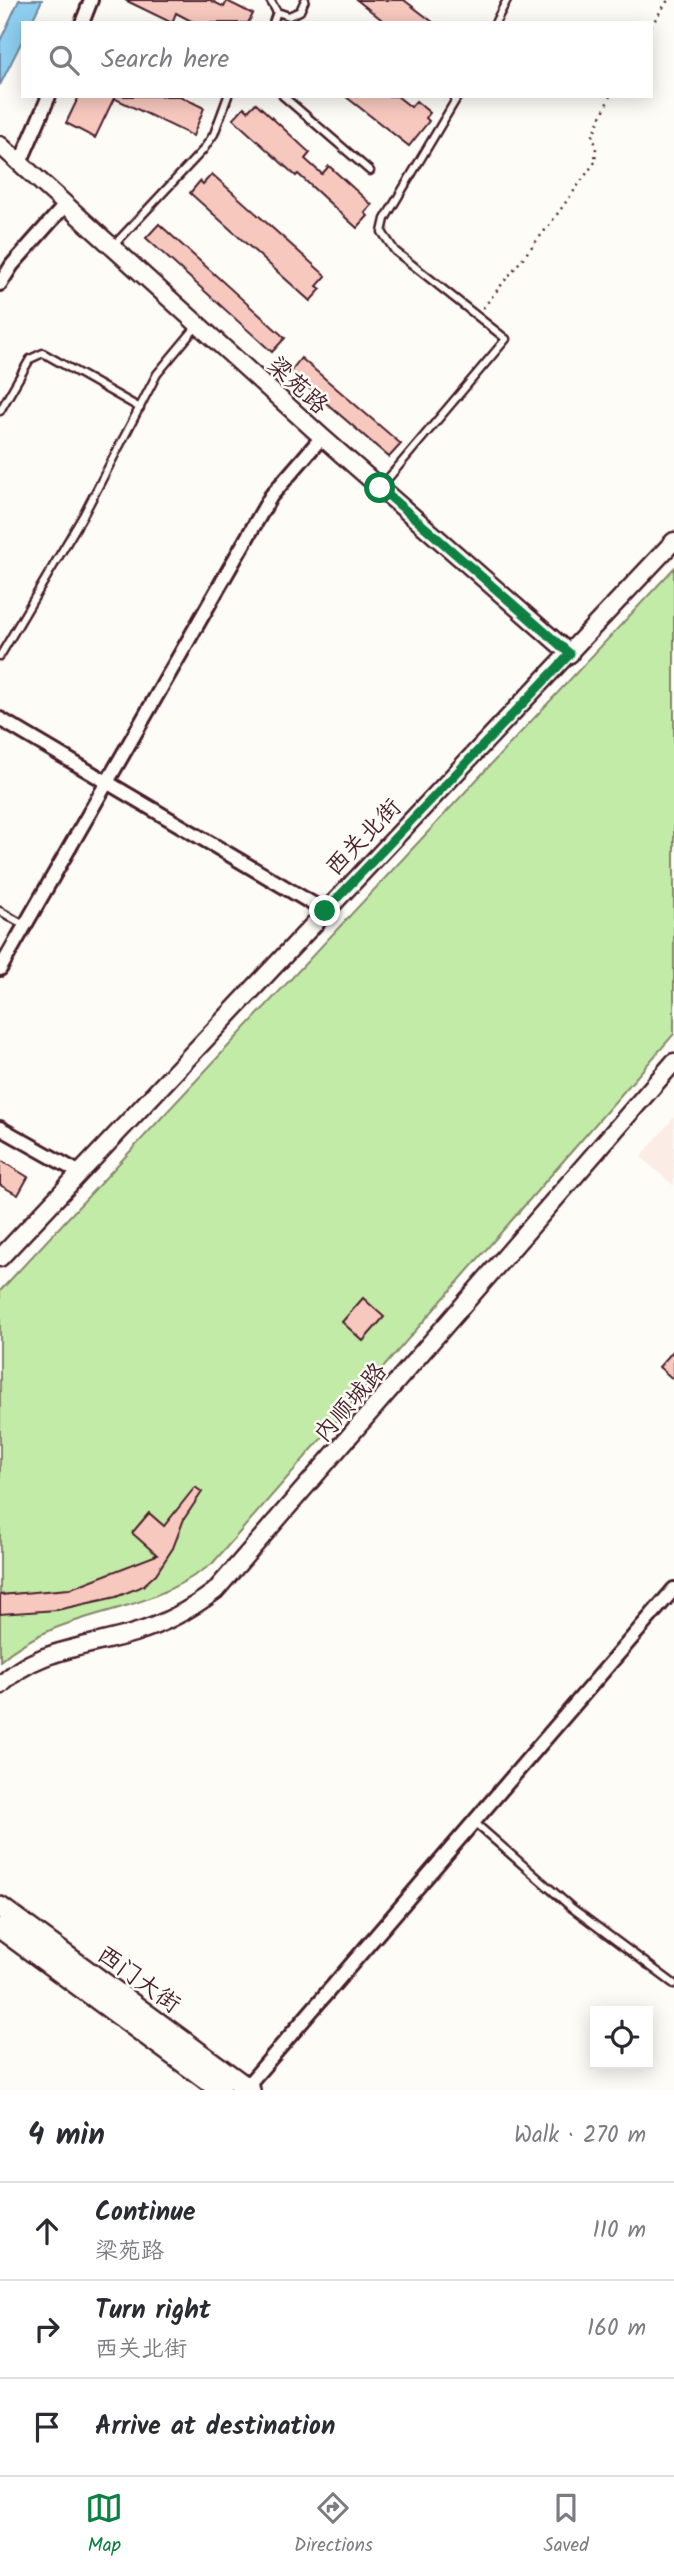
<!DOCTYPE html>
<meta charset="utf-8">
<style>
:root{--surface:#fff;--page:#f2f2f3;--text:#2b2b33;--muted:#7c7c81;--line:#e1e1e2;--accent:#0b8043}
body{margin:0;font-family:Kalam,"LXGW WenKai TC",sans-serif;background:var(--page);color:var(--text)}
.controls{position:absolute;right:21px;bottom:21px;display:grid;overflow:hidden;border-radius:0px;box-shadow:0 4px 18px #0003}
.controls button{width:63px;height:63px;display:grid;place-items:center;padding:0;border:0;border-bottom:2px solid var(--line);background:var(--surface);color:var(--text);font:35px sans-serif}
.stop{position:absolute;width:21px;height:21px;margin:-16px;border:5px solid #0b8043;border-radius:50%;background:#fff}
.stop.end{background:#0b8043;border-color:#fff;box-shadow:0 2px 7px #0008}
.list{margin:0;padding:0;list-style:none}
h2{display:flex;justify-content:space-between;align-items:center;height:91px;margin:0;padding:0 28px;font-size:30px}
h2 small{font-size:23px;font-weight:400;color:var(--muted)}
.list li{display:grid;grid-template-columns:46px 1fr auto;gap:21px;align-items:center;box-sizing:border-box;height:98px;padding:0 28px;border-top:2px solid var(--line)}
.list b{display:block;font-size:26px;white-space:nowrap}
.list p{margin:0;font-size:23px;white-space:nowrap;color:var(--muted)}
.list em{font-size:23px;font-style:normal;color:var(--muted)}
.icon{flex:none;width:38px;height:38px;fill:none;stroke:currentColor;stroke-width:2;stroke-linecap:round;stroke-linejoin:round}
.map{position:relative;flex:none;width:674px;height:2090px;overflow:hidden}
.search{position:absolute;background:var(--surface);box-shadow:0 4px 18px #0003;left:21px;right:21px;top:21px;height:77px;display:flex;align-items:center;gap:18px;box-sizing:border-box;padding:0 24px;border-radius:0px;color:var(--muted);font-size:26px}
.sheet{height:385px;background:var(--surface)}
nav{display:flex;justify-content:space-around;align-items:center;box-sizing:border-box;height:98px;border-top:2px solid var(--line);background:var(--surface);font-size:19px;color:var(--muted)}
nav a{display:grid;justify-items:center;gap:4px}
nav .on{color:var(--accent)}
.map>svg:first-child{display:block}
</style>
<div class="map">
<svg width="674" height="2090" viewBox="0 0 674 2090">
<rect width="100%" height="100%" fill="#fdfcf7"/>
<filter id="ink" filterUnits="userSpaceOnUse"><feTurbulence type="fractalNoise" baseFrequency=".0143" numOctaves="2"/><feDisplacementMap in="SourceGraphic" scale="14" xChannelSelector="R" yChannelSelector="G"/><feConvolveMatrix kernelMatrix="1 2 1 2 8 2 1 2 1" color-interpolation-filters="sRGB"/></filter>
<g filter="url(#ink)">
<path fill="#fbece6" d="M 674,1117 L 674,1186 L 641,1157 Z"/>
<path fill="#c1eba7" stroke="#868569" stroke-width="2" d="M 674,568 L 674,1034 L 212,1564 C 184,1584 152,1599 119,1608 C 76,1620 34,1631 0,1661 L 0,1291 Z"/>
<path fill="#8eceef" stroke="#7388a1" stroke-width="2" d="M 19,0 L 42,0 L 31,23 L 23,23 L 23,39 L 0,85 L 0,41 Z"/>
<g fill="#f7c8be" stroke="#4a1f2b" stroke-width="2">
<path d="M 125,0 L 210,0 L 224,7 L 227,1 L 253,14 L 248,23 L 195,23 L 176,13 L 172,23 Z"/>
<path d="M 357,0 L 404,0 L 434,23 L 386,23 Z"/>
<path d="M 79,96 L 180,96 L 204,108 L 193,136 L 114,98 L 95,138 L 66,123 Z"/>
<path d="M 345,96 L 397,96 L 411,107 L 416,101 L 430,113 L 426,118 L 429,121 L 409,146 Z"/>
<path d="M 256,103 L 310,153 L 305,159 L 322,174 L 329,166 L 372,205 L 365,213 L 368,216 L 357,228 L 298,174 L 296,176 L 233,119 L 244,107 L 248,111 Z"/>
<path d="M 212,174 L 326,276 L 317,286 L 321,289 L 310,301 L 190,193 L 200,181 L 203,184 Z"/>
<path d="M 159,224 L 285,338 L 272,352 L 146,238 Z"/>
<path d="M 301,358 L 401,444 L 389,457 L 290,372 Z"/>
<path d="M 0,1160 L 28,1177 L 18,1195 L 0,1185 Z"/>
<path d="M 363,1298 L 384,1317 L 363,1341 L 342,1322 Z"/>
<path d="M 674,1350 L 674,1380 L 659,1367 Z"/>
<path d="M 195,1487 L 202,1492 L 184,1519 L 173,1548 L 156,1574 L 143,1586 L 116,1597 L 57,1610 L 0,1614 L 0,1595 L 69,1589 L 157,1555 L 132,1533 L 149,1513 L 164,1526 Z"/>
</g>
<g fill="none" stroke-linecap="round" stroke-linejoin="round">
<defs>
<g id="service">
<path d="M 270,0 L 277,12 L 289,16 L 300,11 L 305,0"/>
<path d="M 273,23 L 277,12"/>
<path d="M 495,23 L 507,0"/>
<path d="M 283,96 L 370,171"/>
<path d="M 114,245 L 203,150 L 214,134 L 228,96"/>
<path d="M 0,411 L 30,359 L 43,353 L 140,408"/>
<path d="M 380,488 L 506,339 L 395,251 L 382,232 L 385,219 L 458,96"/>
<path d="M 0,656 L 84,514 L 157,374 L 197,326"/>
<path d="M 0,911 L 24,925"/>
<path d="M 474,1822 L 572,1908 L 674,1984"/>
</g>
<g id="minor">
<path d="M 82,23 L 91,0"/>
<path d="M 20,163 L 49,96"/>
<path d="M 0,284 L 12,265 L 66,204"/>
<path d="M 0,719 L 325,911"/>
<path d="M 0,969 L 271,496 L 322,437"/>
<path d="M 0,1128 L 80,1173"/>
<path d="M 246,2087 L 674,1589"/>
</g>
<g id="tertiary">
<path d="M 0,145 L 322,437 L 570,654"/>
<path d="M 0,1258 L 674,541"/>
<path d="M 0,1686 C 34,1649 89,1647 134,1633 C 164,1624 190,1610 215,1591 L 674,1062"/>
</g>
<g id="primary">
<path d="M 0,1907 L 250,2090"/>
<path d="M 0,1928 L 221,2090"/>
</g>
</defs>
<use href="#service" stroke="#4a1f2b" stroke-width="11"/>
<use href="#minor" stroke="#4a1f2b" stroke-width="18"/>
<use href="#tertiary" stroke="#4a1f2b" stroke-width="21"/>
<use href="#primary" stroke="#4a1f2b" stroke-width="24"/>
<g stroke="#4a1f2b" stroke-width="2.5" stroke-dasharray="2 5" stroke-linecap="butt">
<path d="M 651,26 L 668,0"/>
<path d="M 483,308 L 550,224 L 595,162 L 596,147 L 593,135 L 610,96"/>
</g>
<use href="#service" stroke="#fdfcf7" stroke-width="6"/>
<use href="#minor" stroke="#fdfcf7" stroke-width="12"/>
<use href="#tertiary" stroke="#fdfcf7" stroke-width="16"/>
<use href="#primary" stroke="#fdfcf7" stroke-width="19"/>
</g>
</g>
<g fill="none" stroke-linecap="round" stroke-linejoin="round" filter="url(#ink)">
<path stroke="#0b8043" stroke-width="9" d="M 325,911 L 570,654 L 380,488"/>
</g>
<g text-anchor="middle" stroke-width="5" stroke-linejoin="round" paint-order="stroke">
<g font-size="24" fill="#4a1f2b" stroke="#fdfcf7">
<text transform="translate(298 385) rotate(42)" y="8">梁苑路</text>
<text transform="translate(363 837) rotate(-46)" y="8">西关北街</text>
<text transform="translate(350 1402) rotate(-49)" y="8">内顺城路</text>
<text transform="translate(139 1979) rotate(36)" y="8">西门大街</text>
</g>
</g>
</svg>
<div class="controls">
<button><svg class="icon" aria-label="locate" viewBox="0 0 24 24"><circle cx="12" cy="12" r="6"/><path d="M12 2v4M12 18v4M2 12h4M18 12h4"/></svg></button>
</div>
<div class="stop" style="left:380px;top:488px"></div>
<div class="stop end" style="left:325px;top:911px"></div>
<div class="search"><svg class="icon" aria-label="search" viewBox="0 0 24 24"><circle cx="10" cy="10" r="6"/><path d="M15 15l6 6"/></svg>Search here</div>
</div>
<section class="sheet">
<h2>4 min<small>Walk · 270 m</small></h2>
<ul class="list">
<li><svg class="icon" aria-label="ahead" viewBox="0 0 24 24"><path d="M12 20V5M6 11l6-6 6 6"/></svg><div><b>Continue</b><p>梁苑路</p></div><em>110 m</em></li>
<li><svg class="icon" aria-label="right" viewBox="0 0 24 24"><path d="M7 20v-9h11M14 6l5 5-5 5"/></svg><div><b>Turn right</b><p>西关北街</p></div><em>160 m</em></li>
<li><svg class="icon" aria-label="arrive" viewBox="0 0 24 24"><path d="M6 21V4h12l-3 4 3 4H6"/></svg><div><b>Arrive at destination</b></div></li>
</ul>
</section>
<nav>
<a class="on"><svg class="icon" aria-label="map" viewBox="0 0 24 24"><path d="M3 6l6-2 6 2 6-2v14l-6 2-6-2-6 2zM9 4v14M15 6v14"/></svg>Map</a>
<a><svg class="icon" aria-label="directions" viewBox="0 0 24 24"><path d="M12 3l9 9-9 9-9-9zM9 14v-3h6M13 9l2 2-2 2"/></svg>Directions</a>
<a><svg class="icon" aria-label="saved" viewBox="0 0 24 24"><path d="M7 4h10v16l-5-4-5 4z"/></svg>Saved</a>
</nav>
